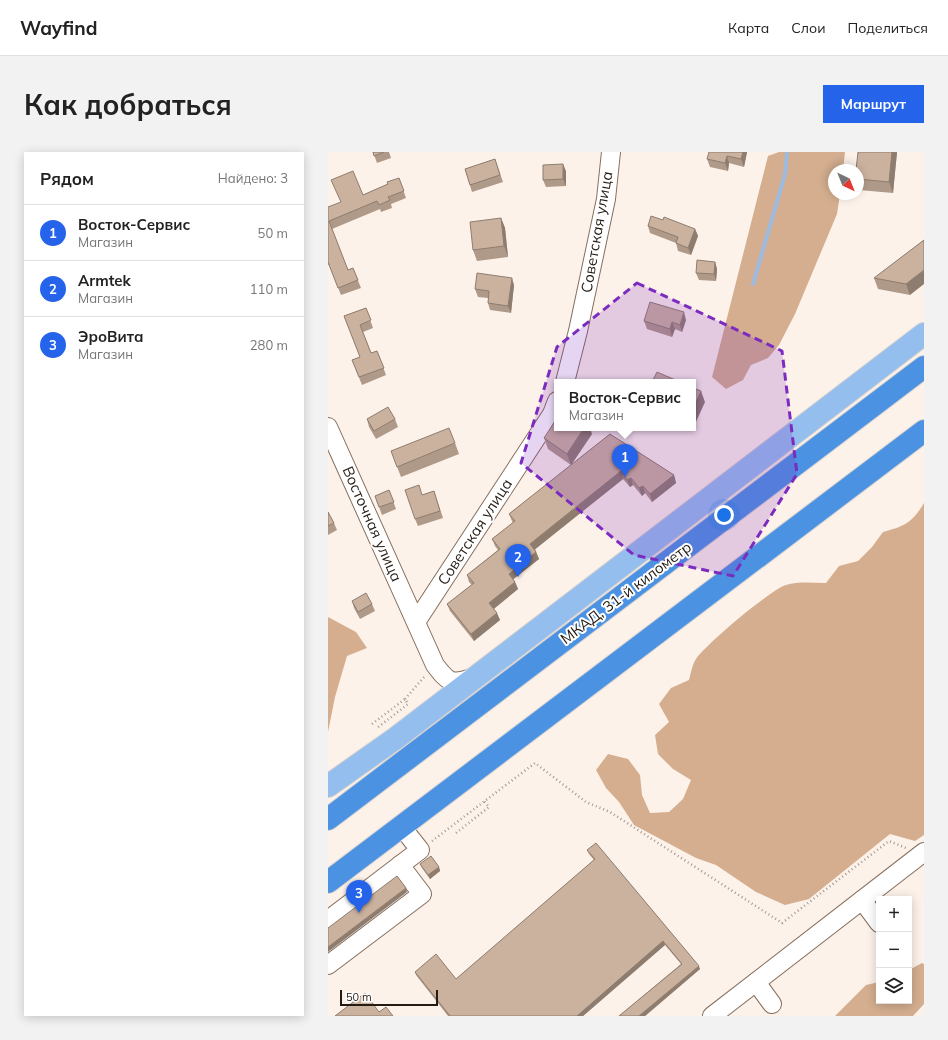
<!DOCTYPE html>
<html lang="ru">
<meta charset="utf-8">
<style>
:root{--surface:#fff;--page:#f2f2f2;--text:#222;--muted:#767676;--line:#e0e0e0;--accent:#2563eb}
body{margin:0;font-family:Mulish,sans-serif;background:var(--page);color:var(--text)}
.controls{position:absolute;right:12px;bottom:12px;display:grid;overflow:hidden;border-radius:0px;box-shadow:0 2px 10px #0003}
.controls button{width:36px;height:36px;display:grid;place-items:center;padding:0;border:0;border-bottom:1px solid var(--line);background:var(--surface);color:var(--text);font:20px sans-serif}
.compass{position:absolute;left:500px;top:12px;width:36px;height:36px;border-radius:50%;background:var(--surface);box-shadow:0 2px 10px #0003;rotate:137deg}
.scale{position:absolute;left:12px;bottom:10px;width:98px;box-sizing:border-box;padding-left:4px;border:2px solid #241b13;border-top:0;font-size:11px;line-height:14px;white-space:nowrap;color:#241b13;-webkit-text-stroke:3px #fff;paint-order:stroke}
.you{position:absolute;left:396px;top:363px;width:14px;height:14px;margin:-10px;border:3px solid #fff;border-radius:50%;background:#1a73e8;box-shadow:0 0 0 6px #1a73e833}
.badge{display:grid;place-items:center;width:26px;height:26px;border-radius:50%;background:var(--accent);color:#fff;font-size:13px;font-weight:700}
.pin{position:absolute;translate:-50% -33px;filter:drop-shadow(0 1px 2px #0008)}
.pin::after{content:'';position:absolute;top:21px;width:14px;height:12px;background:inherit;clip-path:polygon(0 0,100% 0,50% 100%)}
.popup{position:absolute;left:226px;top:227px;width:142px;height:52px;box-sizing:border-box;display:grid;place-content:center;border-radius:0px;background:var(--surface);filter:drop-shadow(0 1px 3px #0005);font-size:13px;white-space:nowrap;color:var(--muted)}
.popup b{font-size:15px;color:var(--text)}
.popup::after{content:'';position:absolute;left:50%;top:100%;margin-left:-8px;border:8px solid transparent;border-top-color:var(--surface)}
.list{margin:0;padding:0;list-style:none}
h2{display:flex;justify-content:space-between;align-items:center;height:52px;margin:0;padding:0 16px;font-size:17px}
h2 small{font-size:13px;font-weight:400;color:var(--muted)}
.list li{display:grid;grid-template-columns:26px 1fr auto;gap:12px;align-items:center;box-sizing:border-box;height:56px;padding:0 16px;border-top:1px solid var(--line)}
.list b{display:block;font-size:15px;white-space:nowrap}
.list p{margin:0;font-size:13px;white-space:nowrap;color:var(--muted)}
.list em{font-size:13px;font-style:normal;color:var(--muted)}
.icon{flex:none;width:22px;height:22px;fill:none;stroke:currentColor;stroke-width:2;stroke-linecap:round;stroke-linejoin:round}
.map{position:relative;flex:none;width:596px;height:864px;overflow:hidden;border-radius:0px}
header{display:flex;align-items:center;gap:24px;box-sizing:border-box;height:56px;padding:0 20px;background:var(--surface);border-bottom:1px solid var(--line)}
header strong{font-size:19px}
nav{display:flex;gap:22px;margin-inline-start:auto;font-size:14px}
.intro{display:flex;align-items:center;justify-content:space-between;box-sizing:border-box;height:96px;padding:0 24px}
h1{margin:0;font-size:28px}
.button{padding:10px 18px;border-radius:0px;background:var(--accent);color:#fff;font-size:14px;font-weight:700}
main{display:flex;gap:24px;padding:0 24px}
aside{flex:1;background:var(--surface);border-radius:0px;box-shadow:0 2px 10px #0003}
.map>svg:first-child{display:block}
</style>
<header>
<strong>Wayfind</strong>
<nav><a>Карта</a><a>Слои</a><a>Поделиться</a></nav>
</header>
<div class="intro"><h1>Как добраться</h1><a class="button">Маршрут</a></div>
<main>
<aside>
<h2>Рядом<small>Найдено: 3</small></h2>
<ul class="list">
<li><span class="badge">1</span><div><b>Восток-Сервис</b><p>Магазин</p></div><em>50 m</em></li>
<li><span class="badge">2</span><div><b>Armtek</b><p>Магазин</p></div><em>110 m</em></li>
<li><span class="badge">3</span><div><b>ЭроВита</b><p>Магазин</p></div><em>280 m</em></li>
</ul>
</aside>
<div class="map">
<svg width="596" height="864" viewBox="0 0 596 864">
<rect width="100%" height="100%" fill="#fdf2ea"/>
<g fill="#d4ae8f">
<path d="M 451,0 L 517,0 L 515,18 L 506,18 L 506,42 L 512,42 L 509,62 L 467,162 L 451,193 L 440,206 L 423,213 L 415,228 L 398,237 L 384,225 L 440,4 Z"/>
<path d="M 596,351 L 596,683 L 587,689 L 562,682 L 481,747 L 457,753 L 428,740 L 388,713 L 368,706 L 306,673 L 291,650 L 278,636 L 268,618 L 280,602 L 300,607 L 312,623 L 314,643 L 322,661 L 341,660 L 355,647 L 363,628 L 345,617 L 330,602 L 327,583 L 341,570 L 331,552 L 343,536 L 361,528 C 363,521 364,513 368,507 C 377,493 442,438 458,433 C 471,429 485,431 498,431 L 511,414 L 530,409 L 544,395 L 555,380 C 577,374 584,371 596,351 Z"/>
<path d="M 0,465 L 28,480 L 39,496 L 19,504 L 7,545 L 0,580 Z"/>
<path d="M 594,811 L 596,812 L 596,852 L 585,864 L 507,864 L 538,833 L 551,830 L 551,849 L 581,849 L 581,818 Z"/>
</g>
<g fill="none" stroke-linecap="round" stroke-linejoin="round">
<path stroke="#9cbbdf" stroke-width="4" d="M 425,132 L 457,22 L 459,0"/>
<defs>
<g id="minor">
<path d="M 237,230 L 250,179 L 278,47 L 283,0"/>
<path d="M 0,275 L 107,513 C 120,530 123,533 144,526"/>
<path d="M 88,470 L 224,262 L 229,249"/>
<path d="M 534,748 L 551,771"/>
<path d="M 0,768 L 92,698 L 73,674"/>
<path d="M 0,813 L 94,742 L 72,713"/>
<path d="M 428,830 L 444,852"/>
<path d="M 384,864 L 596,700"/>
</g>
<path id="major" d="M 0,634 L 68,586 L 596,182"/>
<g id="highway">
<path d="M 0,667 L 596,215"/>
<path d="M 0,730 L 596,279"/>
</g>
</defs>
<use href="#minor" stroke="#866f5d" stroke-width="20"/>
<use href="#major" stroke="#d3d1d0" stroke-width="24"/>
<use href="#highway" stroke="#d3d1d0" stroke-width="24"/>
<g stroke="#a39991" stroke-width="2.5" stroke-dasharray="1 3" stroke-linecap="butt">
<path d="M 77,547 L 97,524"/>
<path d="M 44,572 L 77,547 L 80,552 L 49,576"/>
<path d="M 128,681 L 161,655 L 156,649"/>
<path d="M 104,689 L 207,611 L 258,650 L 282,660 L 454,771 L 561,689 L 578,696"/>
</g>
<use href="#minor" stroke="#fff" stroke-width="18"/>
<use href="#major" stroke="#94beee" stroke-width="22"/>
<use href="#highway" stroke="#4c92e3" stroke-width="22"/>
</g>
<g fill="#af9988">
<path d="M 45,0 L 61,0 L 63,6 L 49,11 Z"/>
<path d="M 419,0 L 416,15 L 401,11 L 400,19 L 382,15 L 379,7 Z"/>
<path d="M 530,0 L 569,0 L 565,41 L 531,38 L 530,35 Z"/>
<path d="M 167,7 L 175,30 L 144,40 L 137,17 Z"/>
<path d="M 238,19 L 238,34 L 218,35 L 215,28 Z"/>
<path d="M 71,26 L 78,46 L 63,52 L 64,56 L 53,60 L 52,57 L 4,77 L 20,118 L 25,116 L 33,136 L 13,143 L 1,113 L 0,113 L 0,55 L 35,43 L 60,32 Z"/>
<path d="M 173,66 L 177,76 L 180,105 L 149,109 L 145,98 Z"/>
<path d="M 335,68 L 367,77 L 370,84 L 363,103 L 350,99 L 348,91 L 322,81 L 320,74 Z"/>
<path d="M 596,88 L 582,143 L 550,137 L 546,126 Z"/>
<path d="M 387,110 L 389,117 L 388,129 L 371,128 L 368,121 Z"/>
<path d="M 186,133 L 183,161 L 162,158 L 160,151 L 160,146 L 150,145 L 147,137 Z"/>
<path d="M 38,156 L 45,176 L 35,180 L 43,201 L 49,199 L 58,223 L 34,233 L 24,208 L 32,205 L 16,164 Z"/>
<path d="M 358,168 L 354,180 L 347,177 L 344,185 L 319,177 L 316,169 Z"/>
<path d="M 39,267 L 67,267 L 70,275 L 48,287 L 41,275 Z"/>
<path d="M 264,282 L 243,313 L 220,297 L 216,286 Z"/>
<path d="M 282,282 L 346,323 L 348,331 L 324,350 L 317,341 L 314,344 L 305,333 L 302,335 L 295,327 L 207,397 L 211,407 L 185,427 L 187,430 L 190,437 L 166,457 L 172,468 L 146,489 L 122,459 L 119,452 L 144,433 L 141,430 L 139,423 L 170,398 L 167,394 L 164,387 L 185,371 L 184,369 L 181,362 Z"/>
<path d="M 127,291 L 131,302 L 73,325 L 63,299 Z"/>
<path d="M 61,338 L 68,357 L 54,363 L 47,344 Z"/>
<path d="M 106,339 L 115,366 L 90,374 L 87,367 L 94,343 Z"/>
<path d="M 0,360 L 6,371 L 9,378 L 0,383 Z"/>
<path d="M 24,449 L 44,452 L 47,459 L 32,467 L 26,456 Z"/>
<path d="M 259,698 L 372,817 L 317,864 L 291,864 L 353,812 L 337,793 L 255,864 L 120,864 L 88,823 L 87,820 L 128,827 L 266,708 L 261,702 Z"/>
<path d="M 92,712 L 111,715 L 112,719 L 102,727 L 94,716 Z"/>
</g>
<g fill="#8e7d6f">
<path d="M 415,0 L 419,0 L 416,15 L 413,7 Z"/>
<path d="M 564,0 L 569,0 L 565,41 L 561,30 Z"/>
<path d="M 399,4 L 401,11 L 400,19 L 397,11 Z"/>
<path d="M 235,12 L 238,19 L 238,34 L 235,27 Z"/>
<path d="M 173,66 L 177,76 L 180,105 L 176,94 Z"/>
<path d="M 367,77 L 370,84 L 363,103 L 360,96 Z"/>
<path d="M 387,110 L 389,117 L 388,129 L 386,122 Z"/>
<path d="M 596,118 L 596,132 L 582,143 L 578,132 Z"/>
<path d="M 184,126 L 186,133 L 183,161 L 180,154 Z"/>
<path d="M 356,160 L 358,168 L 354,180 L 352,173 Z"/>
<path d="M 344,170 L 347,177 L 344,185 L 342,177 Z"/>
<path d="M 373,239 L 377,250 L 367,272 L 365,267 L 365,257 Z"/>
<path d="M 256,276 L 262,276 L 264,282 L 243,313 L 239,302 Z"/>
<path d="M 293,319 L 295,327 L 205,399 L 202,392 Z"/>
<path d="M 346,323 L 348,331 L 324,350 L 322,342 Z"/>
<path d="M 303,326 L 305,333 L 302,335 L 299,328 Z"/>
<path d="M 315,334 L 317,341 L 314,344 L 311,336 Z"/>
<path d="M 208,400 L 211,407 L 183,429 L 181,422 Z"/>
<path d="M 187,430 L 190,437 L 164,458 L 161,451 Z"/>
<path d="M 169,461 L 172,468 L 146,489 L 143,482 Z"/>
<path d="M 111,715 L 112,719 L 102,727 L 100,723 Z"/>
<path d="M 78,736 L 79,740 L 0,800 L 0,795 Z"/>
<path d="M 335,789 L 337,793 L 255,864 L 249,864 Z"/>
<path d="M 371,814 L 372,817 L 317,864 L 311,864 Z"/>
</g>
<g fill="#cbb29e" stroke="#8e7d6f">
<path d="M 45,0 L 56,0 L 46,4 Z"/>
<path d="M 381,0 L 415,0 L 413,7 L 399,4 L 397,11 L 379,7 Z"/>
<path d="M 530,0 L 564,0 L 561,30 L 530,27 L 530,18 L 528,18 Z"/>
<path d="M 167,7 L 172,23 L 142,33 L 137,17 Z"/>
<path d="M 235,12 L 235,27 L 215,28 L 215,13 Z"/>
<path d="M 25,19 L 35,43 L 60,32 L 59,30 L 71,26 L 76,39 L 60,45 L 62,48 L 51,53 L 49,49 L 1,69 L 20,118 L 25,116 L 30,128 L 10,136 L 0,110 L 0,55 L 13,50 L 3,28 Z"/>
<path d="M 323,64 L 335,68 L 336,65 L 367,77 L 360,96 L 348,91 L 350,85 L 320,74 Z"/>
<path d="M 173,66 L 176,94 L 145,98 L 142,70 Z"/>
<path d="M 596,88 L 596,118 L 578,132 L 546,126 Z"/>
<path d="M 369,108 L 387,110 L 386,122 L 368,121 Z"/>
<path d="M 149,121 L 184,126 L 180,154 L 160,151 L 161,139 L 147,137 Z"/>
<path d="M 322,150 L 356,160 L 352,173 L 344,170 L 342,177 L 316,169 Z"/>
<path d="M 38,156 L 43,168 L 32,173 L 43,201 L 49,199 L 56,216 L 31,225 L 24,208 L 32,205 L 16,164 Z"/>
<path d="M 329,220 L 352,230 L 324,230 Z"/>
<path d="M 365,236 L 373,239 L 365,257 Z"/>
<path d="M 60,255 L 67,267 L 46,279 L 39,267 Z"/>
<path d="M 229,266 L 229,276 L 256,276 L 239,302 L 216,286 Z"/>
<path d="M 121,276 L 127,291 L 69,315 L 63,299 Z"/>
<path d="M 282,282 L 346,323 L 322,342 L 315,334 L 311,336 L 303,326 L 299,328 L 293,319 L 202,392 L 208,400 L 181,422 L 187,430 L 161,451 L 169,461 L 143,482 L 119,452 L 146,431 L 139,423 L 172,397 L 164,387 L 187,369 L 181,362 Z"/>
<path d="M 91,333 L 94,343 L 106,339 L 112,359 L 87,367 L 77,338 Z"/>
<path d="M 61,338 L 66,350 L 51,355 L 47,344 Z"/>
<path d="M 0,360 L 6,371 L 0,374 Z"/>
<path d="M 38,441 L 44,452 L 30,460 L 24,449 Z"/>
<path d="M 268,691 L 371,814 L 311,864 L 291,864 L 354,812 L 335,789 L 249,864 L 122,864 L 87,820 L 108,802 L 128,827 L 267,707 L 259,698 Z"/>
<path d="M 103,704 L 111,715 L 100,723 L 92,712 Z"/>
<path d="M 69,724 L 78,736 L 0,795 L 0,776 Z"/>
<path d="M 37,841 L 51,860 L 58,855 L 65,864 L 7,864 Z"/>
</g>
<path fill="#7b2cbf" fill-opacity="0.2" stroke="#7b2cbf" stroke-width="3" stroke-dasharray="8 5" stroke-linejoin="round" d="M 309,131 L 454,199 L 469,322 L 405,424 L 306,403 L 193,311 L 229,195 Z"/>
<g text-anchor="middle" stroke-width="4" stroke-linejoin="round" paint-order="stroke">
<g font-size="15" fill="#241b13" stroke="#fff">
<text transform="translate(269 80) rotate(-80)" y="5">Советская улица</text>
<text transform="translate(44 372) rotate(66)" y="5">Восточная улица</text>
<text transform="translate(147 380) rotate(-57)" y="5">Советская улица</text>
<text transform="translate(298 441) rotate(-37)" y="5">МКАД, 31-й километр</text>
</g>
</g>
</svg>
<div class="controls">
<button>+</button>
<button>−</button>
<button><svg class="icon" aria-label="layers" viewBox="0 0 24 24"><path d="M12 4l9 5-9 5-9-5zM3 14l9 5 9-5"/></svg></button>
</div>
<svg class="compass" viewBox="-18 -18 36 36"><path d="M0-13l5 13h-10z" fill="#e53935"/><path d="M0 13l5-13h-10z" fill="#767676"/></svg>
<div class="scale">50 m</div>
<div class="you"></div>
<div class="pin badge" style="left:297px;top:325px">1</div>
<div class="popup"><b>Восток-Сервис</b>Магазин</div>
<div class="pin badge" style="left:190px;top:425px">2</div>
<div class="pin badge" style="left:31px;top:761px">3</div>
</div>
</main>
